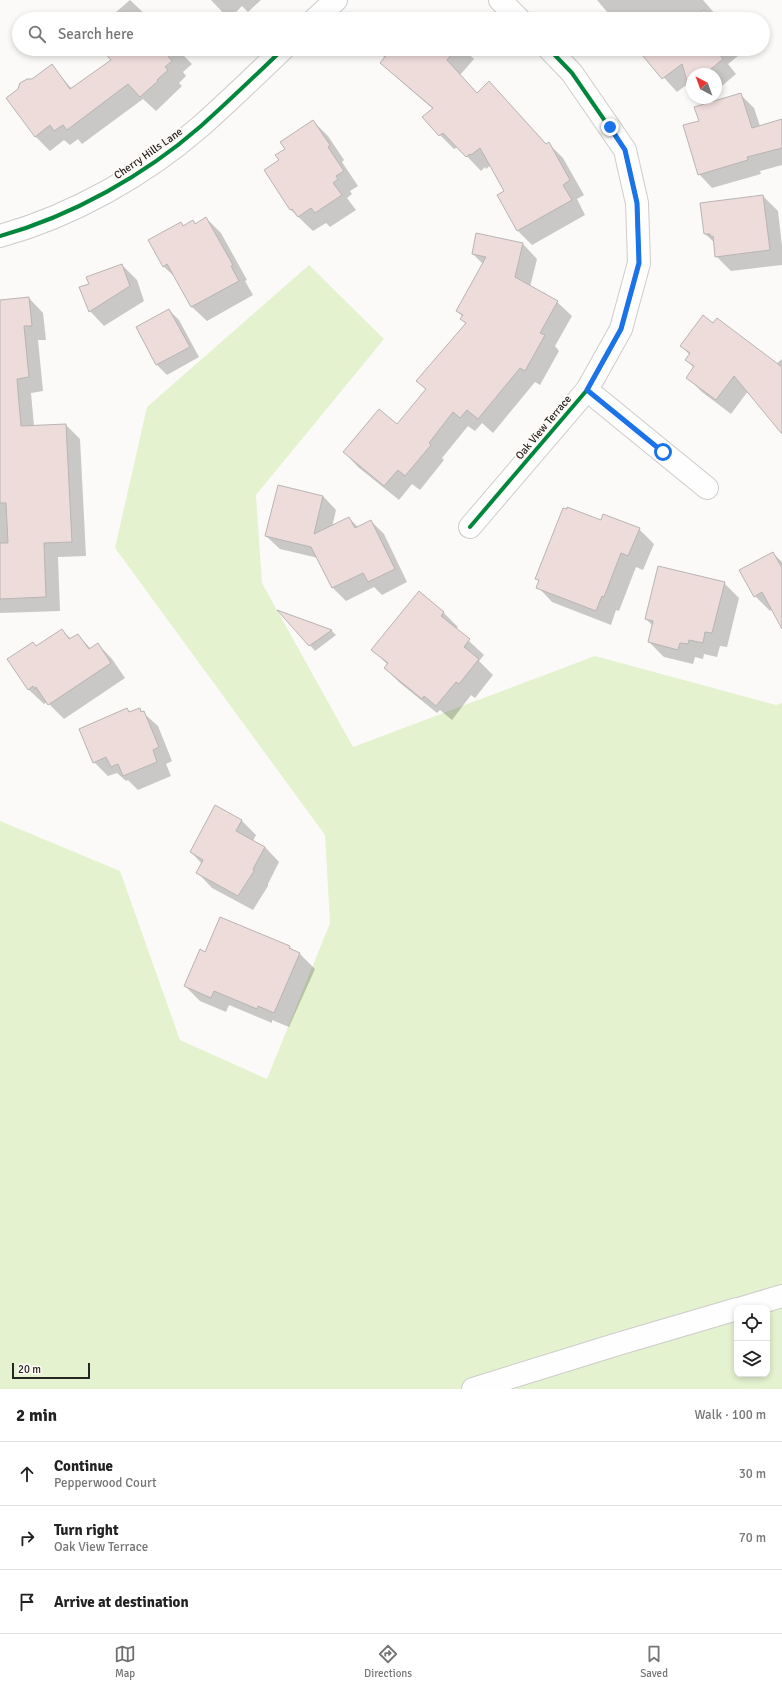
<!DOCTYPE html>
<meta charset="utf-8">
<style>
:root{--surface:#fff;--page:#f6f6f6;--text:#222;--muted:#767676;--line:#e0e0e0;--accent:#72706e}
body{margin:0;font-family:Signika,sans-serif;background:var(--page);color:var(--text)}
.controls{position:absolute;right:12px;bottom:12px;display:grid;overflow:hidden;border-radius:8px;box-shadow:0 2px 6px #0003}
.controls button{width:36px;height:36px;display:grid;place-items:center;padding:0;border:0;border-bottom:1px solid var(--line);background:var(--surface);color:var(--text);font:20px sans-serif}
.compass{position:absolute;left:686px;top:68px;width:36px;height:36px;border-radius:50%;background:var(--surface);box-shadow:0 2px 6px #0003;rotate:319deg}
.scale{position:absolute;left:12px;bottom:10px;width:78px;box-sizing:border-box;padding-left:4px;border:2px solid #272524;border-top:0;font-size:11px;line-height:14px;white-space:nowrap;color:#272524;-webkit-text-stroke:3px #fefaf6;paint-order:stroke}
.stop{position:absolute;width:12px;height:12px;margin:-9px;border:3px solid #1a73e8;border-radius:50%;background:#fff}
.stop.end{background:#1a73e8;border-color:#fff;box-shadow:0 1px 4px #0008}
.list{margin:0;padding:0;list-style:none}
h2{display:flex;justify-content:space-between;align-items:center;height:52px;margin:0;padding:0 16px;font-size:17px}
h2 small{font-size:13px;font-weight:400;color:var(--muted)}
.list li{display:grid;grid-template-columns:26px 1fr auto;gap:12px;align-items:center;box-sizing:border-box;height:64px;padding:0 16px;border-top:1px solid var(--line)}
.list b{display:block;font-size:15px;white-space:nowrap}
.list p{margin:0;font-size:13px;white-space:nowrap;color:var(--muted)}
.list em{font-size:13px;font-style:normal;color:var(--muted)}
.icon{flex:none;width:22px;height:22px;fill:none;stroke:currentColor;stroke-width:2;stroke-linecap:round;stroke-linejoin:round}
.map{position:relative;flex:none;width:782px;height:1389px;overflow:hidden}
.search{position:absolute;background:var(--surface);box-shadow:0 2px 6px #0003;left:12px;right:12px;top:12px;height:44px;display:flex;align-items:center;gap:10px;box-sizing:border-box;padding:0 14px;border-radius:22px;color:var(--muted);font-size:15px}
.sheet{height:244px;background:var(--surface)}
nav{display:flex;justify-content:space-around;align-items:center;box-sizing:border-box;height:56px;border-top:1px solid var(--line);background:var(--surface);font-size:11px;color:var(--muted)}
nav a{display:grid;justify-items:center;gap:2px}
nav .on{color:var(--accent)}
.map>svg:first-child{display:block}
</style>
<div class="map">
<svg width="782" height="1389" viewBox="0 0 782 1389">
<rect width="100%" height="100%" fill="#fcfaf8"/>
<path fill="#e4f2d0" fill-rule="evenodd" d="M 309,265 L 384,339 L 256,495 L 262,583 L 353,747 L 595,656 L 776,705 L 782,703 L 782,1389 L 0,1389 L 0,821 L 120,871 L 180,1040 L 267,1079 L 330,923 L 325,835 L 115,548 L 147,407 ZM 737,1308 L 767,1308 L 767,1374 L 737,1374 Z"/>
<g fill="#0003">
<path d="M 130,0 L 150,19 L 108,19 Z"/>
<path d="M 211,0 L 261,0 L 248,12 L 242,6 L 229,19 Z"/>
<path d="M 597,0 L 703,0 L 716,15 L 712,18 L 713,19 L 613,19 Z"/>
<path d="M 103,49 L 177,49 L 192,64 L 183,72 L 186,76 L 179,83 L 182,86 L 156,111 L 143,99 L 82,144 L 78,139 L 70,145 L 64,140 L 50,151 L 35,136 L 32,80 L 51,65 L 72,89 L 112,60 Z"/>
<path d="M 376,49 L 463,49 L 474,59 L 460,75 L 477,93 L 503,97 L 547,145 L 549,144 L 563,158 L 584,195 L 577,199 L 585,215 L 532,245 L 518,231 L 498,195 L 505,191 L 491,165 L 486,169 L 485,167 L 481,171 L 458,147 L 454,149 L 440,135 L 424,117 L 433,109 L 396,77 L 381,63 L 385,58 Z"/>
<path d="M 638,49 L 732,49 L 738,56 L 728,64 L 736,74 L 716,91 L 716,74 L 692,74 L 692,89 L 689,83 L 677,92 Z"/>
<path d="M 740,94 L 754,108 L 760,126 L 782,120 L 782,165 L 760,171 L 761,174 L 712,188 L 699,174 L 700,122 Z"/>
<path d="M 701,98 L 707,98 L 704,101 Z"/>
<path d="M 313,121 L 328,136 L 344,160 L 342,162 L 358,186 L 350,191 L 352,194 L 347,198 L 356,210 L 330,227 L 326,223 L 313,231 L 291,210 L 265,170 L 280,160 L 286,149 Z"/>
<path d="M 763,196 L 778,211 L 782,246 L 782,265 L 731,271 L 716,256 L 715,243 L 705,234 L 701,204 Z"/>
<path d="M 206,218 L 221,233 L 247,280 L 245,281 L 253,295 L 207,321 L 192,307 L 177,279 L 163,266 L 181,223 L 184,226 L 193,221 L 196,224 Z"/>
<path d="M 523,244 L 537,259 L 530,287 L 557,302 L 572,316 L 555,346 L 559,351 L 540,385 L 535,382 L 493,433 L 482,423 L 475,431 L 468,426 L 442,458 L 444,460 L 420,490 L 412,484 L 399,500 L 358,467 L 344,452 L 397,425 L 426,390 L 418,381 L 466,324 L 462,319 L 463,317 L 457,311 L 483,264 L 473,254 Z"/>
<path d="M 122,265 L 137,280 L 144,301 L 104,326 L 90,311 L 90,285 Z"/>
<path d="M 29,298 L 43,313 L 46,340 L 38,340 L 43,391 L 31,393 L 34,426 L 66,425 L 80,439 L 86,556 L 58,557 L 60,611 L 0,613 L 0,301 Z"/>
<path d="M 169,310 L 179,320 L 199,357 L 167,375 L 157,365 Z"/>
<path d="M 714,324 L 776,364 L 782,359 L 782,431 L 748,391 L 731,414 L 702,392 L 687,377 L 694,368 L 686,360 L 690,355 L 681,346 Z"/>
<path d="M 323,496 L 336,510 L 332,527 L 349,518 L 358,527 L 371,521 L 384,534 L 407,582 L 382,595 L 374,587 L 346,601 L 333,588 L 318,558 L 280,549 L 266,536 Z"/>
<path d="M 639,529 L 654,544 L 643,570 L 636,567 L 619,611 L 616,610 L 611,625 L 552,602 L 538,587 L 540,582 L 536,578 Z"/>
<path d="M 773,553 L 782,562 L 782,626 L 772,609 L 770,611 L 755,596 Z"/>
<path d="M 724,583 L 739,598 L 727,647 L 720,646 L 717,657 L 704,654 L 703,659 L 695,657 L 693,664 L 664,657 L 649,642 L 653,626 L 646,619 Z"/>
<path d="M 281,612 L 331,630 L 336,635 L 315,651 Z"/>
<path d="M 443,612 L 458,627 L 456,629 L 484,655 L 479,661 L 493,675 L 475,698 L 471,695 L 452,720 L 440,710 L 437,713 L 400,683 L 385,668 L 388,665 L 373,650 Z"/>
<path d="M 62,630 L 71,639 L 78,635 L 91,649 L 98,644 L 112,659 L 125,678 L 64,719 L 47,702 L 44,704 L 29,690 L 8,659 L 37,647 Z"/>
<path d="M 127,709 L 130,712 L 139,709 L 158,726 L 172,761 L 166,764 L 171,776 L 138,790 L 128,780 L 126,781 L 117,773 L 108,776 L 94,762 Z"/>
<path d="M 216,807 L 242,821 L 256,835 L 253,841 L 265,847 L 279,862 L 268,884 L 268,886 L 253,910 L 212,888 L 198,873 L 202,864 L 191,852 Z"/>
<path d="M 220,918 L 290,947 L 294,952 L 300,954 L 315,969 L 289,1027 L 272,1020 L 272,1023 L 229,1005 L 226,1012 L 200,1001 L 185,986 L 206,953 Z"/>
</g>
<g fill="#eddcda" stroke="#b7b5b4">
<path d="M 704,10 L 712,19 L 688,19 L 694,14 L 696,16 Z"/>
<path d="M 101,49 L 162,49 L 172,61 L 165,67 L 168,70 L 157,80 L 158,81 L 140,97 L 128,84 L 67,130 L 63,125 L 54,131 L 50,125 L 35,137 L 6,98 L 18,89 L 20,83 L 27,79 L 32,79 L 52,64 L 70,89 L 111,60 Z"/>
<path d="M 391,49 L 456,49 L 447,60 L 477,93 L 489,81 L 546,144 L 549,142 L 570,180 L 563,185 L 572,200 L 517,231 L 497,195 L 504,191 L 480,148 L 471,155 L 470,154 L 466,157 L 443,133 L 439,136 L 422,117 L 433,108 L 380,63 Z"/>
<path d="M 640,49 L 715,49 L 723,59 L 705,74 L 692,74 L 692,85 L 689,87 L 682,64 L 662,79 L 638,50 Z"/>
<path d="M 741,93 L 752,128 L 782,119 L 782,148 L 747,157 L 748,160 L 698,175 L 683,125 L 699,121 L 694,107 Z"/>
<path d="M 313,120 L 330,145 L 328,147 L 344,171 L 336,176 L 338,179 L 333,183 L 342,195 L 315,213 L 311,208 L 298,217 L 292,209 L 290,210 L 264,170 L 279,160 L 275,155 L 285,149 L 280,142 Z"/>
<path d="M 763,195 L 770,250 L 715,257 L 713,236 L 711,237 L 710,234 L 704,234 L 700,203 Z"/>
<path d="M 206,217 L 233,265 L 231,266 L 239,281 L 191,307 L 167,264 L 163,267 L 148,240 L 181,222 L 183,226 L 193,220 L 195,224 Z"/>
<path d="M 476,233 L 523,243 L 515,277 L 558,301 L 540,333 L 545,335 L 525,371 L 520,368 L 478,419 L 467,410 L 460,418 L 453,412 L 429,443 L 431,445 L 405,476 L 398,470 L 384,486 L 343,452 L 379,409 L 397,424 L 426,389 L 416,381 L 466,323 L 460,319 L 463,315 L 456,311 L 486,257 L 472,254 Z"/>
<path d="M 122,264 L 130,286 L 89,312 L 79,287 L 89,284 L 86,277 Z"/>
<path d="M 29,297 L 32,326 L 24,326 L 29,377 L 17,379 L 21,426 L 66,424 L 72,542 L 44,543 L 46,597 L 0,599 L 0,543 L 8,543 L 6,503 L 0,503 L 0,300 Z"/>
<path d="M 169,309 L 190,347 L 156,365 L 136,327 Z"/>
<path d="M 703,315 L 713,323 L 717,318 L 782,367 L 782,434 L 734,376 L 716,400 L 686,378 L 694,366 L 685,360 L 690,353 L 680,346 Z"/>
<path d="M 278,485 L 323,496 L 314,534 L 349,517 L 355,528 L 371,520 L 395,569 L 368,582 L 363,573 L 332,588 L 311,547 L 265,536 Z"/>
<path d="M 567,507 L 601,520 L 603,514 L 640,528 L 628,556 L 621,553 L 604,597 L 602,596 L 596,611 L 536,588 L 539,580 L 535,579 L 563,508 L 567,509 Z"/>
<path d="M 773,552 L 782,568 L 782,629 L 762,592 L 754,597 L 739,570 Z"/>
<path d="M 658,566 L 725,582 L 712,633 L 705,632 L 703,643 L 689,640 L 688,644 L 680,643 L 678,650 L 648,642 L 653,621 L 645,619 Z"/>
<path d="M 419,591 L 444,612 L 441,616 L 470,639 L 464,647 L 479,659 L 459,684 L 456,682 L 436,706 L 424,696 L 422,699 L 384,668 L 388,663 L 371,650 Z"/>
<path d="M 277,610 L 332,630 L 309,646 Z"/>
<path d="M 62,629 L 69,639 L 78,634 L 89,649 L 98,643 L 111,663 L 48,705 L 36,687 L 35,689 L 33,686 L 28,690 L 7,659 L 33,642 L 36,646 Z"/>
<path d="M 127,708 L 129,712 L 140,708 L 141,712 L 144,711 L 159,747 L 153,750 L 157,762 L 123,776 L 118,764 L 111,767 L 106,757 L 93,763 L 79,729 Z"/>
<path d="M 215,805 L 242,820 L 236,831 L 265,847 L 253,869 L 254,871 L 238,896 L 196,873 L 203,860 L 190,852 Z"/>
<path d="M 220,917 L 290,946 L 289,948 L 300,953 L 274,1013 L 258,1006 L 257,1009 L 214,991 L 211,998 L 184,986 L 200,949 L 205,952 Z"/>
</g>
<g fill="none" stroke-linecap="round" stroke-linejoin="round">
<defs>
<g id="minor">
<path d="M 500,0 L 519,19"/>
<path d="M 315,19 L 336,0"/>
<path d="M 0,236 C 72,216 145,175 201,126 C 229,101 256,75 283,49"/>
<path d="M 587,390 L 707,488"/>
<path d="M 470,527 L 587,390 L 621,329 L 639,263 L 637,203 L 625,150 L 572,73 L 549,49"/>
<path d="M 742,1308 L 782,1296"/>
<path d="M 473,1389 L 618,1344 L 737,1309"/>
</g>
</defs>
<use href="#minor" stroke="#cdccca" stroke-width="24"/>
<use href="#minor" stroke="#fffefe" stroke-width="22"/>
<defs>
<g id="cycleway">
<path d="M 0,236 C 72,216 145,175 201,126 C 229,101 256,75 283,49"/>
<path d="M 470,527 L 587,390 L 621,329 L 639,263 L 637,203 L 625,150 L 572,73 L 549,49"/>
</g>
</defs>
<use href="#cycleway" stroke="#fefaf6" stroke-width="6"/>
<use href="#cycleway" stroke="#00873e" stroke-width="4"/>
</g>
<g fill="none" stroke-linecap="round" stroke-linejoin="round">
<path stroke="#1a73e8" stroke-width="5" d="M 610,127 L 625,150 L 637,203 L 639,263 L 621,329 L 587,390 L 663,452"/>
</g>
<g text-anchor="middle" stroke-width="3.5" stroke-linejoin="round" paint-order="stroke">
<g font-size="11" fill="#272524" stroke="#fefaf6">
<text transform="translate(148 153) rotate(-35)" y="4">Cherry Hills Lane</text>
<text transform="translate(543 427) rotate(-50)" y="4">Oak View Terrace</text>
</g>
</g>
</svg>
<div class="controls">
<button><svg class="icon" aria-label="locate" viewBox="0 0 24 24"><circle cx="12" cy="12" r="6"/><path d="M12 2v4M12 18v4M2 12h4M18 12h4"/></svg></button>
<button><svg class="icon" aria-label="layers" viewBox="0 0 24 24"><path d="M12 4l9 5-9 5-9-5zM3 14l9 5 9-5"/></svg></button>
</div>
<svg class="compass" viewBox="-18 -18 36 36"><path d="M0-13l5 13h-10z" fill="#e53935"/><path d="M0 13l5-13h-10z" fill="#767676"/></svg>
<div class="scale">20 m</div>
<div class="stop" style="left:663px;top:452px"></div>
<div class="stop end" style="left:610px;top:127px"></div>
<div class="search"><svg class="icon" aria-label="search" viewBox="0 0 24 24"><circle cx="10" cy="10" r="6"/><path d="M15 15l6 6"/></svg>Search here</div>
</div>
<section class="sheet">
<h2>2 min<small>Walk · 100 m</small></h2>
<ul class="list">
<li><svg class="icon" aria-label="ahead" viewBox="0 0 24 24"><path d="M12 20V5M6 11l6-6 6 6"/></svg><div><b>Continue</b><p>Pepperwood Court</p></div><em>30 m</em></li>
<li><svg class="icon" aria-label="right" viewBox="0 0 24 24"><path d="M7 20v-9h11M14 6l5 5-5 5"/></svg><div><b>Turn right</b><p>Oak View Terrace</p></div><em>70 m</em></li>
<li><svg class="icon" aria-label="arrive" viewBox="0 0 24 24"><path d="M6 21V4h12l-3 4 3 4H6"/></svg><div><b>Arrive at destination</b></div></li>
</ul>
</section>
<nav>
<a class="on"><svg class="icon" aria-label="map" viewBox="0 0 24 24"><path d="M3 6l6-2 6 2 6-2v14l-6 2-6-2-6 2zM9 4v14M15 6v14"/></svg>Map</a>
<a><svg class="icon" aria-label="directions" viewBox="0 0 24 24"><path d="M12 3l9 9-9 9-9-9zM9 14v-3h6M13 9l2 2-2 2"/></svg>Directions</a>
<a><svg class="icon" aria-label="saved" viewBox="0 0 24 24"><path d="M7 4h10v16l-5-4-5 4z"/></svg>Saved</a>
</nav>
